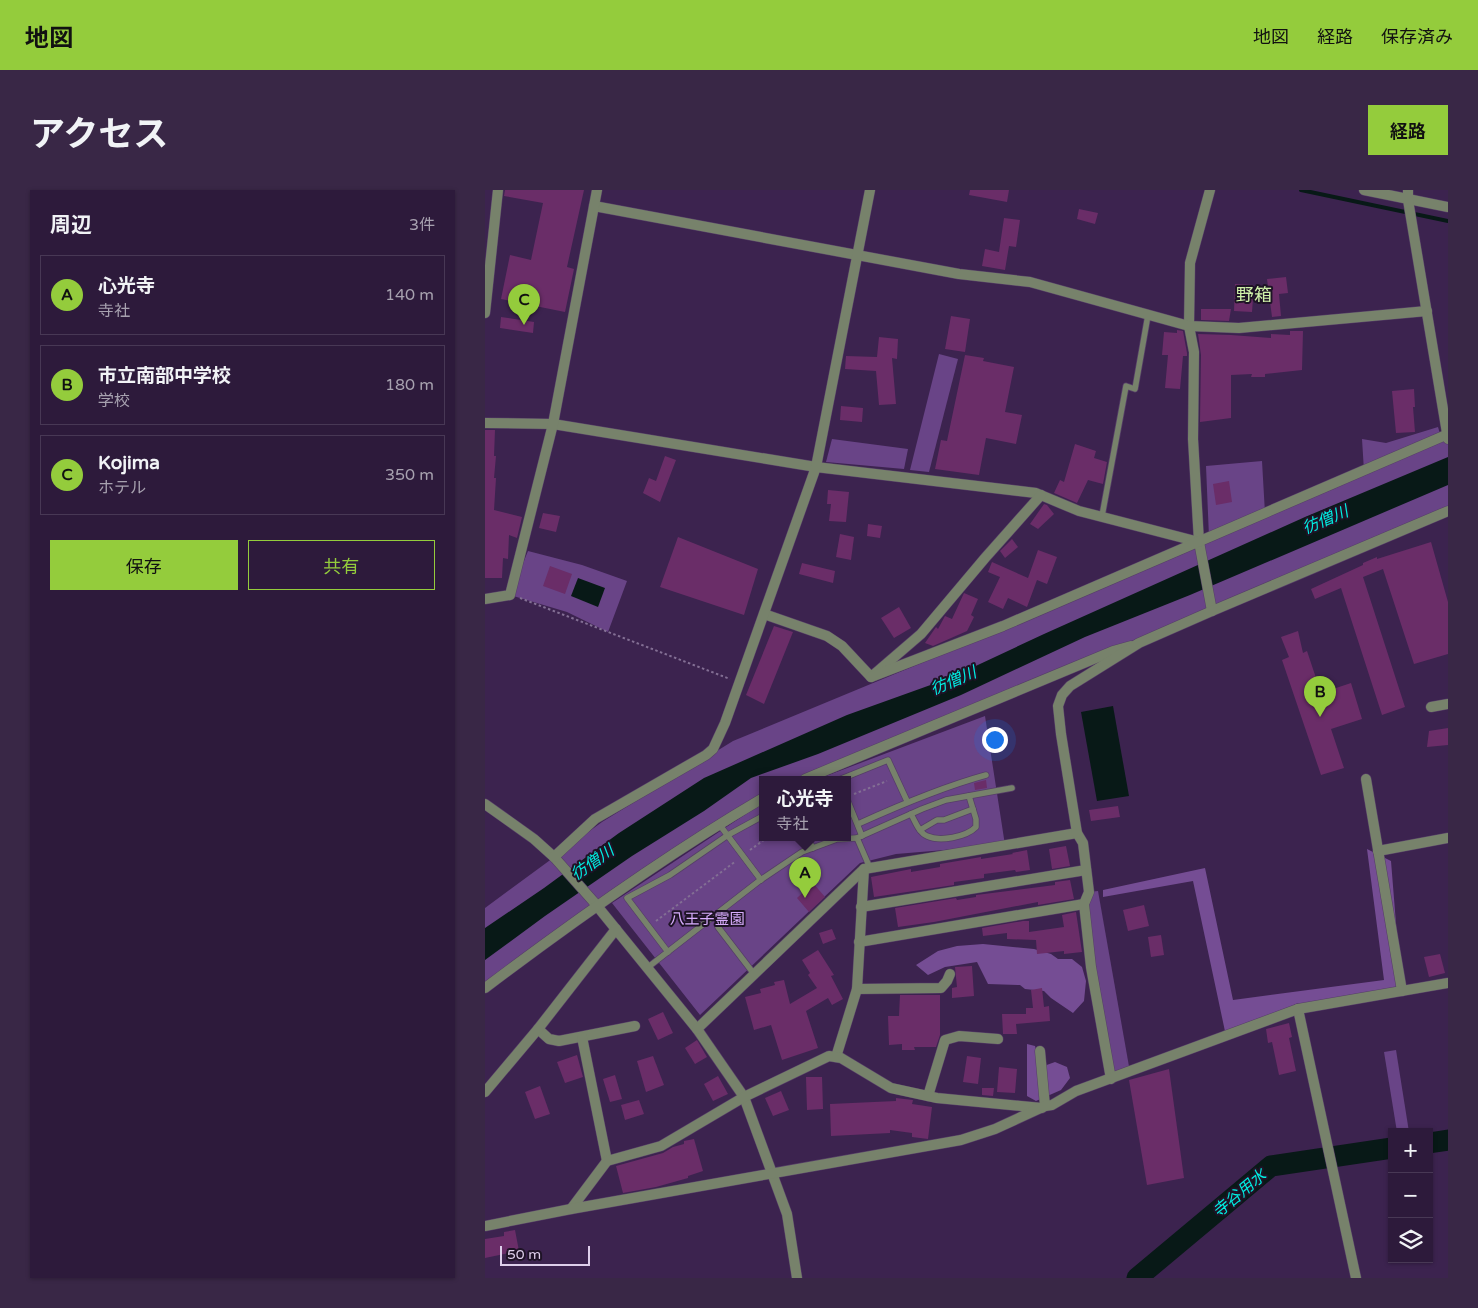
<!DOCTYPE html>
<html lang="ja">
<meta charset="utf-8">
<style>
:root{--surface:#2d1a3b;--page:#392746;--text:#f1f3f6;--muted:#a7a1af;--line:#483855;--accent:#94cc3c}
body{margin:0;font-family:"Varela Round","Noto Sans JP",sans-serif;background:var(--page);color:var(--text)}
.controls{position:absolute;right:15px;bottom:15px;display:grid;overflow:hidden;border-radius:0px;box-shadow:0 1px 4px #0004}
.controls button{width:45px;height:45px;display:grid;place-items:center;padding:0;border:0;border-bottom:1px solid var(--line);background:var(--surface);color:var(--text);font:25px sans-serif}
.scale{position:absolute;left:15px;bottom:12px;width:90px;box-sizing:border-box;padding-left:5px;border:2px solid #decfeb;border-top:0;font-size:14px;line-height:18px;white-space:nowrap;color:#decfeb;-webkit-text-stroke:4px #1e1326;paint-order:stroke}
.you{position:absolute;left:509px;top:549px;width:18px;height:18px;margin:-12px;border:4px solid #fff;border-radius:50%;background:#1a73e8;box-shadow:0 0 0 8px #1a73e833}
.badge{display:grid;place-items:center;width:32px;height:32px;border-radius:50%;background:var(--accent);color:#111;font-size:16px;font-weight:700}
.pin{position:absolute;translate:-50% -41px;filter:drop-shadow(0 1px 2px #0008)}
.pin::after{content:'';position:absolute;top:26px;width:18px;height:15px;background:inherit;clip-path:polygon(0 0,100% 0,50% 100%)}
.popup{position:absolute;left:274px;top:586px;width:92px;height:65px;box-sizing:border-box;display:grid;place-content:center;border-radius:0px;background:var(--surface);filter:drop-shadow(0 1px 4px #0005);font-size:16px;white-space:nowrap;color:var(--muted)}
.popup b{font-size:19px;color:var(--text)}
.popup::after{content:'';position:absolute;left:50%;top:100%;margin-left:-10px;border:10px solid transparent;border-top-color:var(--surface)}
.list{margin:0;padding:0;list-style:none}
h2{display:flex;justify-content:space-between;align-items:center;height:65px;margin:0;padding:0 20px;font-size:21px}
h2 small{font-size:16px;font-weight:400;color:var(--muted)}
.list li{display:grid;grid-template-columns:32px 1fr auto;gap:15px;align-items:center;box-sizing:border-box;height:80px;margin:0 10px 10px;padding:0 10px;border:1px solid var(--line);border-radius:0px}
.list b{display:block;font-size:19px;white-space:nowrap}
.list p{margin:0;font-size:16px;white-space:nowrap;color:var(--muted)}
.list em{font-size:16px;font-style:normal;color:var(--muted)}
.actions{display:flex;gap:10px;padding:15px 20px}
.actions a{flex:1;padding:11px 0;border:1px solid var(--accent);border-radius:0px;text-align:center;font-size:18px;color:var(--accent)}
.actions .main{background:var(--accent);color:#111}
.icon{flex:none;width:28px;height:28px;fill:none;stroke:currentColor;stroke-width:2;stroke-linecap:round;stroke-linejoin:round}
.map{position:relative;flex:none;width:963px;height:1088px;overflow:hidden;border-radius:0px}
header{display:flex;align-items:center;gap:30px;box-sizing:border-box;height:70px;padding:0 25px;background:var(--accent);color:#111}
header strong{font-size:24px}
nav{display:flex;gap:28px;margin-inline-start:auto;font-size:18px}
.intro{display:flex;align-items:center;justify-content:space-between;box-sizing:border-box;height:120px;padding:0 30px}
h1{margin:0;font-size:35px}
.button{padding:12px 22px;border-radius:0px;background:var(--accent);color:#111;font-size:18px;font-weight:700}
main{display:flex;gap:30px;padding:0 30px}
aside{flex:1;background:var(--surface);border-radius:0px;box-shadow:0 1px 4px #0004}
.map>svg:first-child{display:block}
</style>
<header>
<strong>地図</strong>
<nav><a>地図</a><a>経路</a><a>保存済み</a></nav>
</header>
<div class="intro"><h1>アクセス</h1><a class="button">経路</a></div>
<main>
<aside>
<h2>周辺<small>3件</small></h2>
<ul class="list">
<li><span class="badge">A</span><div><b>心光寺</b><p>寺社</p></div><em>140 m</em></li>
<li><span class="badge">B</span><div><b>市立南部中学校</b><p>学校</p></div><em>180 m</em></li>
<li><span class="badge">C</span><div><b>Kojima</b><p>ホテル</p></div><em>350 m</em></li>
</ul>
<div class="actions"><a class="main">保存</a><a>共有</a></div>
</aside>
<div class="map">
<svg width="963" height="1088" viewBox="0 0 963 1088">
<rect width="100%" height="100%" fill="#3c234f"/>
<g fill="#694487">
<path d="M 454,164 L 473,169 L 444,282 L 425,280 Z"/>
<path d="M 953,237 L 956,247 L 963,244 L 963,317 L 322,589 L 278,589 L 278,647 L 362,647 L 362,589 L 333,589 L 500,526 L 520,655 L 411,664 L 375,673 L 215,825 L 127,713 L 264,622 L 148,687 L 0,801 L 0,718 L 117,632 L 248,551 L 555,424 L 724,347 L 721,276 L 777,271 L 780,323 L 879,281 L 877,249 L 901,253 Z"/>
<path d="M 347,249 L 423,259 L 419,279 L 341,272 Z"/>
<path d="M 43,361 L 97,375 L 142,391 L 123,442 L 82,422 L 25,405 Z"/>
<path d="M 613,701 L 645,882 L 626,889 L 599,714 L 604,702 Z"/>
<path d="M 911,860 L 924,942 L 912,942 L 899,862 Z"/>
</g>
<g fill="#754d94">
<path d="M 882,659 L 906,671 L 916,796 L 813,819 L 741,846 L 708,691 L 618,707 L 618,700 L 720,678 L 748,810 L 899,790 Z"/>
<path d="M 498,754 L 549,759 L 566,764 L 573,769 L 587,769 L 597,777 L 601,791 L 599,811 L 588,823 L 566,808 L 559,801 L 540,799 L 535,795 L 503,794 L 492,772 L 460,777 L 443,785 L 431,775 L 453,761 L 472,756 Z"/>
<path d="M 542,854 L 550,856 L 556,877 L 570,872 L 582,877 L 585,888 L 576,900 L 551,911 L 542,906 Z"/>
</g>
<g fill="#081917">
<path d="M 963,267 L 963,295 L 705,405 L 600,447 L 476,505 L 333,564 L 266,588 L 219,621 L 147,666 L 60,726 L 0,770 L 0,738 L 59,698 L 134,643 L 219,588 L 362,525 L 465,488 L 559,444 L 820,327 Z"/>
<path d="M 93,388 L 120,398 L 113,417 L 86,406 Z"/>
<path d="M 628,516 L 644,606 L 612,611 L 596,522 Z"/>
</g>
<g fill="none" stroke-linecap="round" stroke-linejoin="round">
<path stroke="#081917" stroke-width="4" d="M 816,0 L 963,31"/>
<g stroke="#081917" stroke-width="21">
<path d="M 944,953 L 963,950"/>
<path d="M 652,1088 L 786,976 L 907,958"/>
</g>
</g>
<g fill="#6a2d68">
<path d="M 20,0 L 99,0 L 82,77 L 89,79 L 80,122 L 16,109 L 25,65 L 46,70 L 58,13 L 19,6 Z"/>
<path d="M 485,0 L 524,0 L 522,12 L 484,5 Z"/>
<path d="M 594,19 L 613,23 L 610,34 L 592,29 Z"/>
<path d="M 519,28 L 535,30 L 531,57 L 524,56 L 520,80 L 497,76 L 500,59 L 514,62 Z"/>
<path d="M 801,87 L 803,103 L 794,104 L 796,126 L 787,127 L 782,89 Z"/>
<path d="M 750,94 L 769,95 L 767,122 L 749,121 Z"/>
<path d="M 716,119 L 746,119 L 744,131 L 716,130 Z"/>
<path d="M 466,126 L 485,129 L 480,162 L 460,159 Z"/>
<path d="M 16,127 L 49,132 L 48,143 L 15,138 Z"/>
<path d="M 692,140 L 698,141 L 702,163 L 702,166 L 698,166 L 695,199 L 680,198 L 683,165 L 677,165 L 679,142 L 692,143 Z"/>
<path d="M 805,141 L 818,141 L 817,180 L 780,184 L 780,187 L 766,187 L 767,184 L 746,185 L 746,228 L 715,232 L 716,165 L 713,144 L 746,145 L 786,148 L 786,144 L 805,145 Z"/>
<path d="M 394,147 L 413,149 L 412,169 L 407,168 L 411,214 L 394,215 L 391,181 L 360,179 L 361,166 L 392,167 Z"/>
<path d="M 480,165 L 499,168 L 498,171 L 529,177 L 520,222 L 537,225 L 531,254 L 501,248 L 494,285 L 450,279 L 456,250 L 462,251 Z"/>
<path d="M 929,199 L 930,217 L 928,217 L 930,242 L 911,243 L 907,201 Z"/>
<path d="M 356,216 L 378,218 L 377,232 L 355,230 Z"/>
<path d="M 0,240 L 10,240 L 9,266 L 11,266 L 9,288 L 11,288 L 9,320 L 37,327 L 32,348 L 24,345 L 23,369 L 18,368 L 17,388 L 0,388 Z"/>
<path d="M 590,254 L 611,261 L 609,268 L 622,272 L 618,294 L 603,290 L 592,313 L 569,303 L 575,290 L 579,292 Z"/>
<path d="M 180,266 L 191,270 L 175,312 L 158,303 L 164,288 L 171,291 Z"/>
<path d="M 744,291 L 747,312 L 731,315 L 728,294 Z"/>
<path d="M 343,300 L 364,302 L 361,332 L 344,331 L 346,314 L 342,314 Z"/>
<path d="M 559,314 L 562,315 L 569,324 L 553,339 L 545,334 Z"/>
<path d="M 58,323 L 75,326 L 71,342 L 54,338 Z"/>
<path d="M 383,334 L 397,336 L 395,348 L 382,346 Z"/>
<path d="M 355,344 L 369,347 L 366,370 L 351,367 Z"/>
<path d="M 193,347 L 273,379 L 259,425 L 175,397 Z"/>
<path d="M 527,349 L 533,357 L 520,368 L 515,361 Z"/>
<path d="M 946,352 L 963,412 L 963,464 L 929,474 L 898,379 L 878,387 L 920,517 L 897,525 L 856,398 L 830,409 L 826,399 L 878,375 L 878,373 L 892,367 L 892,369 Z"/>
<path d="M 553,360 L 572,367 L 562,394 L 552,390 L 542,417 L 523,408 L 518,419 L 503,412 L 515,387 L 503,382 L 507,372 L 543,388 Z"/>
<path d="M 317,373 L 350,381 L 348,393 L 314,384 Z"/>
<path d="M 65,376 L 87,384 L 80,404 L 58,396 Z"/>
<path d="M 479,403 L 493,409 L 486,425 L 489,427 L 482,441 L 448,456 L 440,453 L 451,437 L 453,439 L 460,426 L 467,429 Z"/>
<path d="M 414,417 L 426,438 L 409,448 L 396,428 Z"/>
<path d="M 289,436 L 308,442 L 279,514 L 261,505 Z"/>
<path d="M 813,441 L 818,463 L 822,461 L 836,503 L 866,493 L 877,529 L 846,539 L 859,578 L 836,585 L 797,470 L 804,467 L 796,447 Z"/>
<path d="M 963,538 L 963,555 L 942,557 L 944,541 Z"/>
<path d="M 501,590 L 502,598 L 490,600 L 489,593 Z"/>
<path d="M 633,616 L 635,627 L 606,631 L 604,620 Z"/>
<path d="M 581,656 L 585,676 L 567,679 L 564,659 Z"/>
<path d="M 542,660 L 545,680 L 531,682 L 530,680 L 499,684 L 499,688 L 469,692 L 469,695 L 389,707 L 386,687 L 426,679 L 426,682 L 455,677 L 455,674 L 496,667 L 496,669 L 528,664 L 527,663 Z"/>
<path d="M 585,690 L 589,709 L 553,715 L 553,712 L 449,732 L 413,737 L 410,718 L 471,708 L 472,710 L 491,707 L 491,705 L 570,695 L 570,692 Z"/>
<path d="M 328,693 L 340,707 L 324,722 L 312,708 Z"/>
<path d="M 659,715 L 664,736 L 643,741 L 638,720 Z"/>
<path d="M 591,722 L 597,762 L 579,764 L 579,761 L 552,764 L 551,750 L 522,749 L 522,743 L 498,746 L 497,738 L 538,731 L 544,731 L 544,742 L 579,737 L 577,725 Z"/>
<path d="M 347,739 L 351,749 L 338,754 L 334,743 Z"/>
<path d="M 676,745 L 679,765 L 666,767 L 663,747 Z"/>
<path d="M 333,760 L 349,785 L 346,786 L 358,809 L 347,815 L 343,808 L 321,821 L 333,858 L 297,870 L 286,835 L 269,840 L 260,807 L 276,803 L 275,799 L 290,795 L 289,792 L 299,790 L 305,814 L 332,798 L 323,785 L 325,783 L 317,770 Z"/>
<path d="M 955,764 L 960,783 L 944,787 L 939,767 Z"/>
<path d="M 487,776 L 489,806 L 467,808 L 467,798 L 472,797 L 470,777 Z"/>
<path d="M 557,798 L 559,817 L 564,816 L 565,831 L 531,834 L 532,844 L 518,844 L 517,824 L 541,824 L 541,818 L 548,818 L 546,800 Z"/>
<path d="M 415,805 L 455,805 L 455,845 L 451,857 L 429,857 L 430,860 L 417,860 L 417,854 L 404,855 L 403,826 L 414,826 Z"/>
<path d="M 178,822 L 188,843 L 173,850 L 163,829 Z"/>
<path d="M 804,833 L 807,847 L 804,848 L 811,881 L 794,885 L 787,852 L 783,853 L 781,839 Z"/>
<path d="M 212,850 L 222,867 L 210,874 L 200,858 Z"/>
<path d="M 92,865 L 98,887 L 80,893 L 72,872 Z"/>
<path d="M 168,866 L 179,895 L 161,902 L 152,871 Z"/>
<path d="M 482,866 L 496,868 L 493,894 L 478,892 Z"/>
<path d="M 514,877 L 532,879 L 530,903 L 512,902 Z"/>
<path d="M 684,879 L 699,988 L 662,995 L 644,890 Z"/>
<path d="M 130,885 L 137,909 L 125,912 L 118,889 Z"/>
<path d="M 233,886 L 243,904 L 228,911 L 219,894 Z"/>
<path d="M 321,887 L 337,887 L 338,919 L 322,920 Z"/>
<path d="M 55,896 L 65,924 L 50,929 L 40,902 Z"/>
<path d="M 497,898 L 509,898 L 508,906 L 497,905 Z"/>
<path d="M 296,901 L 304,920 L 288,926 L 280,908 Z"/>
<path d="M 411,908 L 428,910 L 427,914 L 447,917 L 443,949 L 427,947 L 427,943 L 405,940 L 405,943 L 346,946 L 345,914 L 411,911 Z"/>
<path d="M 154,910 L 159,924 L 140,930 L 136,915 Z"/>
<path d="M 209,949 L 218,981 L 203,986 L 203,988 L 171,997 L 138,1003 L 131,976 L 178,963 L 188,957 L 199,954 L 199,951 Z"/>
<path d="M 30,1040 L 34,1061 L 0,1068 L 0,1049 L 19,1046 L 19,1042 Z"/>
</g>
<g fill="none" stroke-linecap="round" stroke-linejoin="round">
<defs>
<g id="service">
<path d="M 617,326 L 641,196 L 650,199 L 663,125"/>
<path d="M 356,589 L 403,570 L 422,611"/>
<path d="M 362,609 L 377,646"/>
<path d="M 426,624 C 430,631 434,643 442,646 C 455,652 481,647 491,637 L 491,629 L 484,606"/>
<path d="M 234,634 L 276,690"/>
<path d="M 373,634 C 415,615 457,597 501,585"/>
<path d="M 435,640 L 452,630 L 459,630 L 488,619"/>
<path d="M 321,647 L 328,658"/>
<path d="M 385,678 L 372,648 L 437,619 L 461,610 L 527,598"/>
<path d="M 233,737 L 269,784"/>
<path d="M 183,762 L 142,708 L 185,685 L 243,645 L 278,626"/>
<path d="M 162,778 L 274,691 L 317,662 L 352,649 L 372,648"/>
</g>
<g id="minor">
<path d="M 725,0 L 705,73 L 704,136 L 709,162 L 708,249 L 714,352 L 727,421"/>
<path d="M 109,16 L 474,84 L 545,92 L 704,136 L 754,138 L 942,121"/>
<path d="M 0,123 L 13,0"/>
<path d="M 0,233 L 68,234 L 331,277 L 551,303 L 594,321 L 714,352"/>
<path d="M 0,409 L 25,405 L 68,234 L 112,0"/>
<path d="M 279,424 L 342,446 L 357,456 L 386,487 L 436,444 L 500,368 L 556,305"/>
<path d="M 386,487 L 518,436 L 963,244"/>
<path d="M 946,517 L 963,514"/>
<path d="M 320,589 L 628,461 L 646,456"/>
<path d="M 881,589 L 917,801"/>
<path d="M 0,614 L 49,649 L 69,667 L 108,711 L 212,839 L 259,907 L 302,1024 L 312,1088"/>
<path d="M 893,661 L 963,648"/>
<path d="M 69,667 L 110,629 L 221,565 L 228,559 L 240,533 L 331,277 L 385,0"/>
<path d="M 376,717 L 601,680"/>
<path d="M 374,752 L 599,714"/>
<path d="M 0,798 C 90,730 181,665 278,608"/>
<path d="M 372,799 L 456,798 L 462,791 L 465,784"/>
<path d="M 813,819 L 871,1088"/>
<path d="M 53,839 L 64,849 L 74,851 L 150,836"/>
<path d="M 212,839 L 379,679 L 592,643"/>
<path d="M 97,847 L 122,971"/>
<path d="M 555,861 L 560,916"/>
<path d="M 351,867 L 372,799 L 379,679"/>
<path d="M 0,902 L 53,839 L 131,739"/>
<path d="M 443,906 L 460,850 L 474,846 L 513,849"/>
<path d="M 86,1019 L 122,971 L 176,956 L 259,907 L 344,866 L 356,868 L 406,898 L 452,908 L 557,918"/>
</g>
<g id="tertiary">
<path d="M 879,0 L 963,17"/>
<path d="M 923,0 L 923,10 L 963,249"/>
<path d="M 626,889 L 606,777 L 599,714 L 604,702 L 598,653 L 592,643 L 576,544 L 573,516 L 577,505 L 585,496 L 654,453 L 727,421 L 963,321"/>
<path d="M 0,1036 L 86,1019 L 476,950 L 510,939 L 560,916 L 567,915 L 591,901 L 813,819 L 963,793"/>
</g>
</defs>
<use href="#service" stroke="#563f68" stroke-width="7"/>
<use href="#minor" stroke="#563f68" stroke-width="11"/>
<use href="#tertiary" stroke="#563f68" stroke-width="11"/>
<g stroke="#836f94" stroke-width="2" stroke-dasharray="2.5 2.5" stroke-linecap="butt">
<path d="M 35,408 L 245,489"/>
<path d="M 369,604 L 402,591"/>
<path d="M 265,660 L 283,647"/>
<path d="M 171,731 L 251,671"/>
</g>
<use href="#service" stroke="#77826b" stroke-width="5.5"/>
<use href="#minor" stroke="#77826b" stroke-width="10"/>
<use href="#tertiary" stroke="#77826b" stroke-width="10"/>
</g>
<g text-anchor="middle" stroke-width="4" stroke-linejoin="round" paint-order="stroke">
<g font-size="15" fill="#d8adfd" stroke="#1e1326">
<text x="222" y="734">八王子霊園</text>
</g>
<g font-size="16" font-style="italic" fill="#00ede1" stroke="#1e1326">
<text transform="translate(840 329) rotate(-23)" y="6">彷僧川</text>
<text transform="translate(468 490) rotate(-23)" y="6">彷僧川</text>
<text transform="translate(107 672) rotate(-35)" y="6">彷僧川</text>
<text transform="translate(754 1003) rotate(-40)" y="6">寺谷用水</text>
</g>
<g font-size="18" fill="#cff1a9" stroke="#1e1326">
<text x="769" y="111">野箱</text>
</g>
</g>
</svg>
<div class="controls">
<button>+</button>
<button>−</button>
<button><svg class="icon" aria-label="layers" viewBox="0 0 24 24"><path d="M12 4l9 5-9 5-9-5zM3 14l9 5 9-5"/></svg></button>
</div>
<div class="scale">50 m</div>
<div class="you"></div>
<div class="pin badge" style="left:320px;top:708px">A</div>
<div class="popup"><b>心光寺</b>寺社</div>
<div class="pin badge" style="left:835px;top:527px">B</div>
<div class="pin badge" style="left:39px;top:135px">C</div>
</div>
</main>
